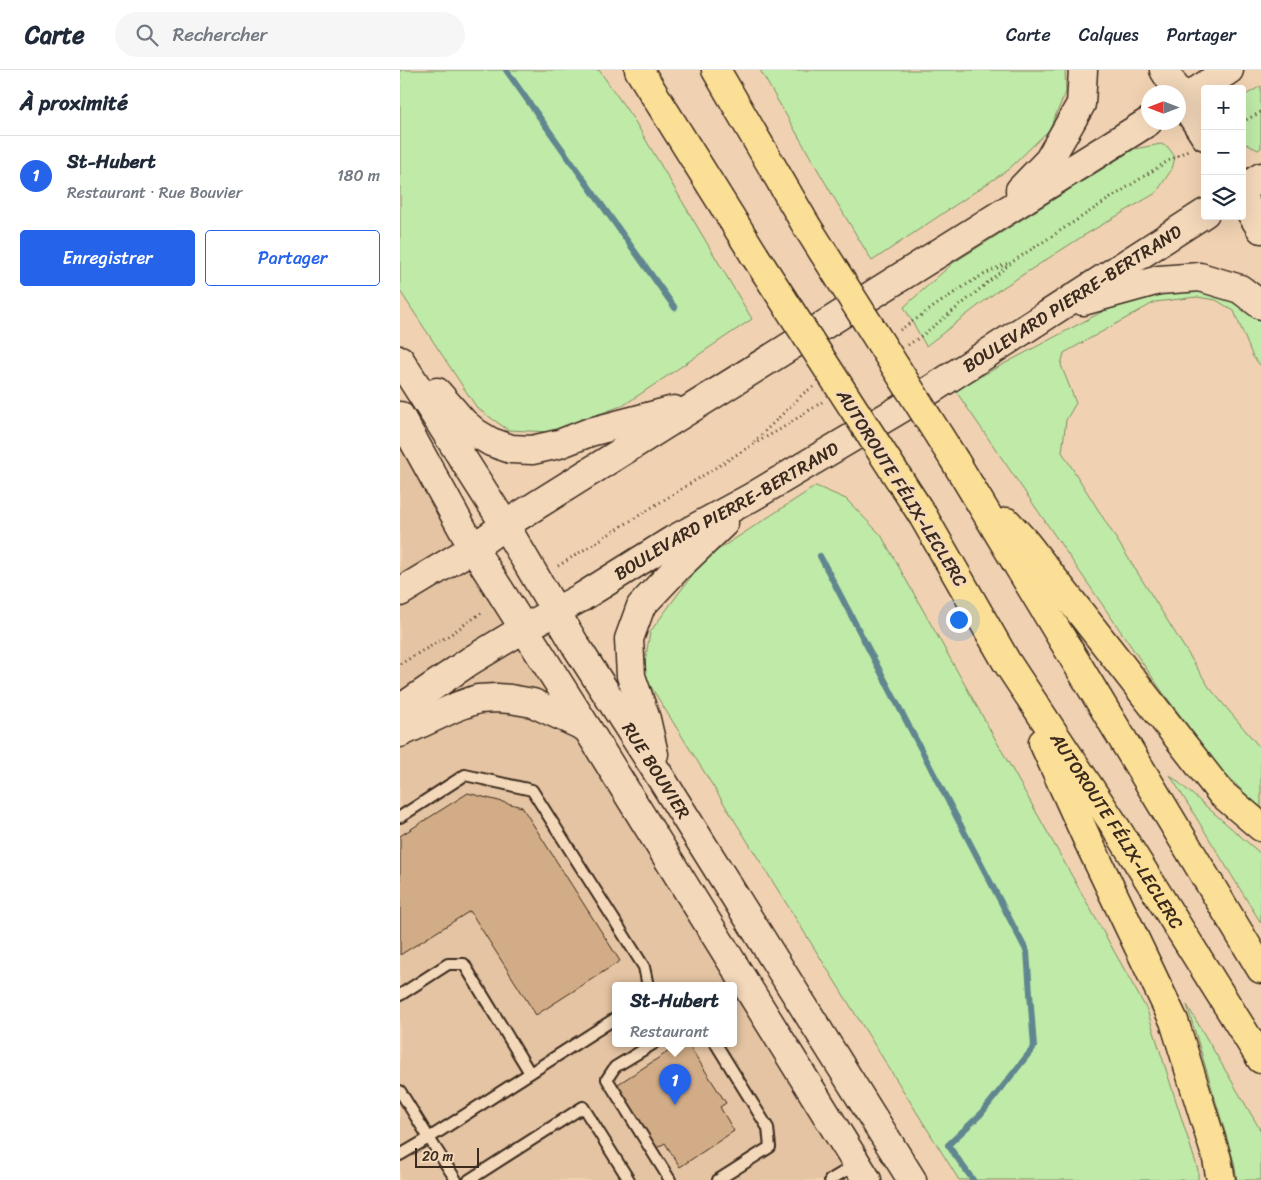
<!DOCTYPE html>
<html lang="fr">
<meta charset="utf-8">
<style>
:root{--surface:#fff;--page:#f6f6f7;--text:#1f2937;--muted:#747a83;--line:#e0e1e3;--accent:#2563eb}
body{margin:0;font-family:Sriracha,sans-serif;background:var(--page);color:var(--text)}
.controls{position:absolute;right:15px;top:15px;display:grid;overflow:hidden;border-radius:5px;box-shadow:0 5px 20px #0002}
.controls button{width:45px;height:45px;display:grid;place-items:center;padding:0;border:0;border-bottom:1px solid var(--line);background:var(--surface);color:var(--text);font:25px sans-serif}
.compass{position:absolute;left:741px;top:15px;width:45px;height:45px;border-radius:50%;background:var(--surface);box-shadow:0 5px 20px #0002;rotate:270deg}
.scale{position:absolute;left:15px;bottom:12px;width:64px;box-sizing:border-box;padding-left:5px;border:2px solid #3b2a1e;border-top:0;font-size:14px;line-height:18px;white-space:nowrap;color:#3b2a1e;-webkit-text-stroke:4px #f3d8ba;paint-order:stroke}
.you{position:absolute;left:558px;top:549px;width:18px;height:18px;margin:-12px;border:4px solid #fff;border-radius:50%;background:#1a73e8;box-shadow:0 0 0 8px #1a73e833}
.badge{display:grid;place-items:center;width:32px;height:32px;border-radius:50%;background:var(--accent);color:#fff;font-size:16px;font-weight:700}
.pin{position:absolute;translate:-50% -41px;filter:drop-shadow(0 1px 2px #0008)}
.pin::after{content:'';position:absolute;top:26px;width:18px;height:15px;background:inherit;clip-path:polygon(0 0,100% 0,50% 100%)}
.popup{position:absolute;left:212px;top:912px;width:125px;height:65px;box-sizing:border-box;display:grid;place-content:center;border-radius:5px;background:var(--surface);filter:drop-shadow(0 1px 4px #0005);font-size:16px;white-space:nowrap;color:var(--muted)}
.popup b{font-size:19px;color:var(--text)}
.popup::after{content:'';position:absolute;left:50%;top:100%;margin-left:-10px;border:10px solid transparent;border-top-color:var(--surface)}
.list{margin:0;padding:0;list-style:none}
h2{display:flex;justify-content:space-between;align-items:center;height:65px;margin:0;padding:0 20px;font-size:21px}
h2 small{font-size:16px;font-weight:400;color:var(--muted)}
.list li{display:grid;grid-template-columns:32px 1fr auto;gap:15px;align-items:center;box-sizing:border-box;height:80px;padding:0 20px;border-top:1px solid var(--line)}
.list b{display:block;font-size:19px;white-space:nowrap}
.list p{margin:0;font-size:16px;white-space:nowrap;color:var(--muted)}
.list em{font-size:16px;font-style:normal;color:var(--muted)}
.actions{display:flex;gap:10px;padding:15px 20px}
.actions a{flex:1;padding:11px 0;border:1px solid var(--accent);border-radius:5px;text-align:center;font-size:18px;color:var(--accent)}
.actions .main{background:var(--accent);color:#fff}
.icon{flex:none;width:28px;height:28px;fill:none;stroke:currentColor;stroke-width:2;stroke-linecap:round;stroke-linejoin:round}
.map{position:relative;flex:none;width:861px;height:1110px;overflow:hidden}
header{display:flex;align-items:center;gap:30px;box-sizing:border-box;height:70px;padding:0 25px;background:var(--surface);border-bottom:1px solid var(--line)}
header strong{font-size:24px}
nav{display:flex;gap:28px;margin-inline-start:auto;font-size:18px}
.search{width:350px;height:45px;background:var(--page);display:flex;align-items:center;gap:12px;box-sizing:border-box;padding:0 18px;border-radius:28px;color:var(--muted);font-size:19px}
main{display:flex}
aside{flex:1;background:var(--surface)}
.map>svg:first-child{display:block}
</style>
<header>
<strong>Carte</strong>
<div class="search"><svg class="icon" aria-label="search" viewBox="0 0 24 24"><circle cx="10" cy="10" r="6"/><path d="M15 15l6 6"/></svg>Rechercher</div>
<nav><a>Carte</a><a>Calques</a><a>Partager</a></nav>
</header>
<main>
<aside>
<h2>À proximité<small></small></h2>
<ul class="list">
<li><span class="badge">1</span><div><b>St-Hubert</b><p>Restaurant · Rue Bouvier</p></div><em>180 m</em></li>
</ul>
<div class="actions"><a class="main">Enregistrer</a><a>Partager</a></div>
</aside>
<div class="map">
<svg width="861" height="1110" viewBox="0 0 861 1110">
<rect width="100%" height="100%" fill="#f0d2b2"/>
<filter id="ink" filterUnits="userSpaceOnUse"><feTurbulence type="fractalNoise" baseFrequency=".02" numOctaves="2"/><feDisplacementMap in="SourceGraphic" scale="10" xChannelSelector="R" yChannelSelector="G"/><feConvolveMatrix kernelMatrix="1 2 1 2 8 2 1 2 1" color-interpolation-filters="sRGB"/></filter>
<g filter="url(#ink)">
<path fill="#e4c4a2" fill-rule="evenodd" d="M 0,334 L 464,1110 L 0,1110 ZM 216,916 L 334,916 L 334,974 L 216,974 Z"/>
<g fill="#bfeaa7" stroke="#7d8a62">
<path d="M 0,0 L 199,0 L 234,50 L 352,249 L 224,335 L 150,362 L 108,360 L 77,338 L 0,221 Z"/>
<path d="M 360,0 L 665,0 L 666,22 L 649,60 L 609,99 L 472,191 L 433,126 Z"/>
<path d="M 861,16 L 861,78 L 858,80 L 842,72 L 842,27 Z"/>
<path d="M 761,74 L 768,77 L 775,87 L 772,99 L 756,123 L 683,166 L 596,222 L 526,276 L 504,237 L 553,193 L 734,79 Z"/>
<path d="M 798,210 L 834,222 L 861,253 L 861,296 L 853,287 L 834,241 L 816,230 L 797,227 L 755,232 L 664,283 L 661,295 L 676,333 L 666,350 L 662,382 L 809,617 L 861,679 L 861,739 L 822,701 L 761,620 L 555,320 L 743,220 Z"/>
<path d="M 416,416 L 446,429 L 481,465 L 747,940 L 798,1100 L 798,1110 L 559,1110 L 243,604 L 250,562 L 304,489 Z"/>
<path d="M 770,705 L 861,784 L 861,853 Z"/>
<path d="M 787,935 L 861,1061 L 861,1110 L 837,1110 L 834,1092 Z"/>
</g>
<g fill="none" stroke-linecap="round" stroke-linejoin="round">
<g stroke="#61878f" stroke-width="6">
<path d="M 106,0 L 275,238"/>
<path d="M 420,486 L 627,882 L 634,977 L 581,1044 L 548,1075 L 573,1110"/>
</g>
</g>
<g fill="#d1ac86" stroke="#3b2a1e">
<path d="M 68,723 L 122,737 L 220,891 L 136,945 L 70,841 L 0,885 L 0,766 Z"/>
<path d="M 280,974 L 288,974 L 326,1033 L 320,1037 L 334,1061 L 280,1097 L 265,1073 L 253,1080 L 215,1016 Z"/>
</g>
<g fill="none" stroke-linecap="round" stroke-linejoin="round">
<defs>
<g id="lane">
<path d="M 0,747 L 65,705 L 132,720 L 244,897 L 248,916"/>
<path d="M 0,925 L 48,894 L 64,894 L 130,1003"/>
<path d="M 253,974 L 215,997 L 207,1009 L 270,1110"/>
<path d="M 316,974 L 368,1058 L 370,1077 L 318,1110"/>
<path d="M 0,1021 L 29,1068 L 216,948"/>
<path d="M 0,1085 L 29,1068 L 56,1110"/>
<path d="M 69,1110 L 183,1037 L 229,1110"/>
<path d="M 430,1110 L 457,1094"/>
</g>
<g id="secondary">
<path d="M 764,0 L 778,22"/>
<path d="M 778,24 L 805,66"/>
<path d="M 778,33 L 829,0"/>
<path d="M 842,119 L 861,107"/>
<path d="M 620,120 L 649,90 L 681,34 L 683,0"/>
<path d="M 842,128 L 861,159"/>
<path d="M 683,231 L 759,210 L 800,207 L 840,219 L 861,235"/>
<path id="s1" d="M 0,290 L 105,455 L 176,576 L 259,705 L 512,1110"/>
<path d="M 37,322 L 63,352 L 76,363 L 91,372 L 111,379 L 132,380 L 159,374 L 190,362 L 274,340"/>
<path d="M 0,346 L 73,478 L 187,658 L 467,1110"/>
<path d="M 0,522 L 73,478 L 105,455 L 748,52"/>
<path id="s2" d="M 0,639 L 70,591 L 123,559 L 182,527 L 273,470 L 352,427 L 512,332 L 805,143"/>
<path d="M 0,663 L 58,636 L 78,629 L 97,628 L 110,629 L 133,633 L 187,658"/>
<path d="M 254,684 L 246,649 L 231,606 L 229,569 L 241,536 L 277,498 L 324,453"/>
</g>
<g id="highway">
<path d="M 239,0 L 355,186"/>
<path d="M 316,0 L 406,155"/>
<path d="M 555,391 L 861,899"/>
<path id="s3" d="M 523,446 L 606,591 L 715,756 L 861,989"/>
<path d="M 607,452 L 626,473 L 821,723 L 861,757"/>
<path d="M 643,672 L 688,771 L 774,951 L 817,1089 L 821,1110"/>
</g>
</defs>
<use href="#lane" stroke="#3b2a1e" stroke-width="14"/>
<use href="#secondary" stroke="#3b2a1e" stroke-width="31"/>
<use href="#highway" stroke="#3b2a1e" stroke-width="31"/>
<g stroke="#3b2a1e" stroke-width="3" stroke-dasharray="1 4" stroke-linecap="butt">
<path d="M 842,52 L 861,42"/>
<path d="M 500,260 C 534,238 571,207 609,193"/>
<path d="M 508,275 L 520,267 L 568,229 L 612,192 L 763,94 L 788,80"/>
<path d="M 354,372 L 404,323 L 413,317"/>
<path d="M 158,496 L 352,375 L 379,360 L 422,332"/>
<path d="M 0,594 L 48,566 L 84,541"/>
</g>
<use href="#lane" stroke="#f3d8ba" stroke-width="10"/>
<use href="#secondary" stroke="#f3d8ba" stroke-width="28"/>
<use href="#highway" stroke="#fbdf96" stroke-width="28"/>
<defs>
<g id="highway-bridge">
<path d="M 406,155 L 555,391"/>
<path d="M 355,186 L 523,446"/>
</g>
</defs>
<use href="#highway-bridge" stroke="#3b2a1e" stroke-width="31" stroke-linecap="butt"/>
<use href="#highway-bridge" stroke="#fbdf96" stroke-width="28"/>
</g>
</g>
<g text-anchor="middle" stroke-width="4.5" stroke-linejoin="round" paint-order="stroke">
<g font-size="18" fill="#3b2a1e" stroke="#f3d8ba">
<text dy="6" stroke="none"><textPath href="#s2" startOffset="788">BOULEVARD PIERRE-BERTRAND</textPath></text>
<text transform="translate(502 418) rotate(58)" y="6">AUTOROUTE FÉLIX-LECLERC</text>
<text dy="6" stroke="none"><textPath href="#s2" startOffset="382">BOULEVARD PIERRE-BERTRAND</textPath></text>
<text dy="6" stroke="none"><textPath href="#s1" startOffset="484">RUE BOUVIER</textPath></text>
<text dy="6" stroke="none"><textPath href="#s3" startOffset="370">AUTOROUTE FÉLIX-LECLERC</textPath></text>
</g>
</g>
</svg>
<div class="controls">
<button>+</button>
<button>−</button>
<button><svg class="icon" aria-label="layers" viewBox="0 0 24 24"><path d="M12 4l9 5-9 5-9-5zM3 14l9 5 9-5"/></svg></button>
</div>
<svg class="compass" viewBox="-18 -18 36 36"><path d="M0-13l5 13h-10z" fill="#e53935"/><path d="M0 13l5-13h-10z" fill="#747a83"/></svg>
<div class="scale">20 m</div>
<div class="you"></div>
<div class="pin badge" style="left:275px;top:1035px">1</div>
<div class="popup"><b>St-Hubert</b>Restaurant</div>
</div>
</main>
